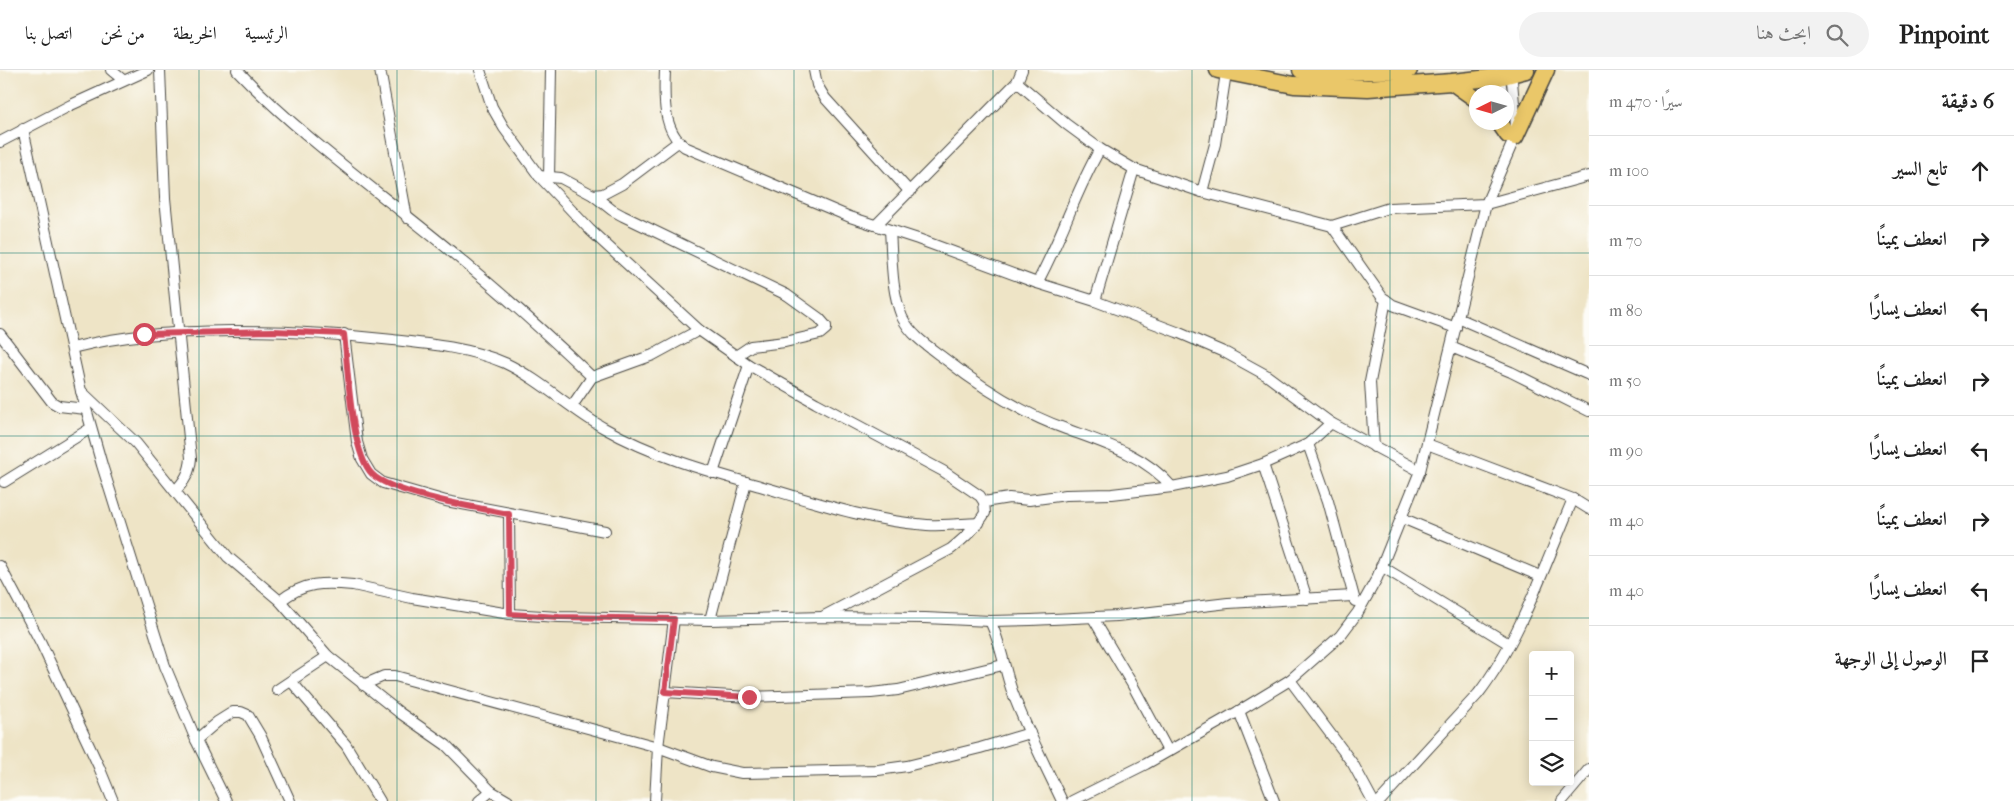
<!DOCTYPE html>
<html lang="ar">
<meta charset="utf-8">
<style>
:root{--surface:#fff;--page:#f2f2f2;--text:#222;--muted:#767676;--line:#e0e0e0}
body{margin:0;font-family:"IM FELL French Canon",Amiri,serif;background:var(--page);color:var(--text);direction:rtl}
.controls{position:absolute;right:15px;bottom:15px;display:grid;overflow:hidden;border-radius:5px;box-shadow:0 2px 12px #0003}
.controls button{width:45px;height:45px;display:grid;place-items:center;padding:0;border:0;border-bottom:1px solid var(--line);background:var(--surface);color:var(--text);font:25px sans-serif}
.compass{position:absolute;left:1469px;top:15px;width:45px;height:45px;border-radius:50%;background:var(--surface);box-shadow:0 2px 12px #0003;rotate:265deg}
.stop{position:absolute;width:15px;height:15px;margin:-11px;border:4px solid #d1495b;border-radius:50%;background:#fff}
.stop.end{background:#d1495b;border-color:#fff;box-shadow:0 1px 5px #0008}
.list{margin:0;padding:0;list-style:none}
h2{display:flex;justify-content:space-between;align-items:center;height:65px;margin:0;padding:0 20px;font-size:21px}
h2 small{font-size:16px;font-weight:400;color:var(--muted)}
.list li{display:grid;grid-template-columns:32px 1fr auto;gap:15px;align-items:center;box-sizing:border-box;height:70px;padding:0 20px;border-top:1px solid var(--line)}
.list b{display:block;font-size:19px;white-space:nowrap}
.list em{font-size:16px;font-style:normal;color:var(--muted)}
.icon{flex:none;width:28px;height:28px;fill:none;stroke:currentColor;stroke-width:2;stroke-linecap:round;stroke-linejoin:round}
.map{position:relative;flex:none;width:1589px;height:731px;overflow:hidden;direction:ltr}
header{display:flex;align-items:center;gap:30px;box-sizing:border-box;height:70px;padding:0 25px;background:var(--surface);border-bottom:1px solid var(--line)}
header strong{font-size:24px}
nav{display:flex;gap:28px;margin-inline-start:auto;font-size:18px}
.search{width:350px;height:45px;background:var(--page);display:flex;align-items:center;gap:12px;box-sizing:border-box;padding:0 18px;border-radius:28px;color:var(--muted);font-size:19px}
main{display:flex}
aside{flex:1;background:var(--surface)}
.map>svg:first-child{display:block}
</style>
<header>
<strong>Pinpoint</strong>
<div class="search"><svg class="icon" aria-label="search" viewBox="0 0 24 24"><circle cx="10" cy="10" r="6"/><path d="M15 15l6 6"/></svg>ابحث هنا</div>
<nav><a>الرئيسية</a><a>الخريطة</a><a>من نحن</a><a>اتصل بنا</a></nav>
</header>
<main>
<aside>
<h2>6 دقيقة<small>سيرًا · 470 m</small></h2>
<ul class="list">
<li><svg class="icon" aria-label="ahead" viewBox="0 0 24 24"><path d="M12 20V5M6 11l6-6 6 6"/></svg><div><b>تابع السير</b></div><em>100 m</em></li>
<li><svg class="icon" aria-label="right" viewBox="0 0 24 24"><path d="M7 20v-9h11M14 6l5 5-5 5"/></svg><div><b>انعطف يمينًا</b></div><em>70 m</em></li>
<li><svg class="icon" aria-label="left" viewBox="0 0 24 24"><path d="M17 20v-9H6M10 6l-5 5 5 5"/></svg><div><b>انعطف يسارًا</b></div><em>80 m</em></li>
<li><svg class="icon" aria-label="right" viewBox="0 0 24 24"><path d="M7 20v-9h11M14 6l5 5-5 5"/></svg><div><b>انعطف يمينًا</b></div><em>50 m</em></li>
<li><svg class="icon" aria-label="left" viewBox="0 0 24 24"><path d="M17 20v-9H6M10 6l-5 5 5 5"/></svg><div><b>انعطف يسارًا</b></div><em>90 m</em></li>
<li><svg class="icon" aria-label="right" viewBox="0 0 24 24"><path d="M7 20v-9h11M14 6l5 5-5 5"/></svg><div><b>انعطف يمينًا</b></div><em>40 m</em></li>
<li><svg class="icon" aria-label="left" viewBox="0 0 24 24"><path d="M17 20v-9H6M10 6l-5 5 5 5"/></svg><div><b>انعطف يسارًا</b></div><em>40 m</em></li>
<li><svg class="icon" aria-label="arrive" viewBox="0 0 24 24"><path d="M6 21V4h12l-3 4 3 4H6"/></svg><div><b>الوصول إلى الوجهة</b></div></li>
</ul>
</aside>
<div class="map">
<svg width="1589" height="731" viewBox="0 0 1589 731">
<rect width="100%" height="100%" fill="#fdfcf7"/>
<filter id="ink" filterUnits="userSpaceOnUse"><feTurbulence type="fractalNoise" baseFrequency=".02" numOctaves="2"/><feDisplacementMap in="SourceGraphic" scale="10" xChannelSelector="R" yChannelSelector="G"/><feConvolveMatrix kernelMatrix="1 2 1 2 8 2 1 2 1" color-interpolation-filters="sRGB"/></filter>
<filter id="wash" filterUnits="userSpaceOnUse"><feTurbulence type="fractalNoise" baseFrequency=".0096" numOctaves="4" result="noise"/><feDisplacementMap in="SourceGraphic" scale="20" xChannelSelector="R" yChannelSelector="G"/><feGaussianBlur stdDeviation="1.12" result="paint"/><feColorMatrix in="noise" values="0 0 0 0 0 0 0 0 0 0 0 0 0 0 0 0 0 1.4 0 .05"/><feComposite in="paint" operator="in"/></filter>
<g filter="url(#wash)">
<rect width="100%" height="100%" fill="#eee4c6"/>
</g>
<g filter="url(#ink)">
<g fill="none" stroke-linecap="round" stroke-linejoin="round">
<defs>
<g id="street">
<path d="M 111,0 L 123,10"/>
<path d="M 160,0 L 165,128 L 191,388 C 190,402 185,411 175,421"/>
<path d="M 237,0 C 304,70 385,126 459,188 C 505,226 549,266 592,307"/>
<path d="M 380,0 L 407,148"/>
<path d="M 480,0 L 492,37 L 504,58 L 539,106 L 590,160 L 699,260 L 749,295 L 816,333 L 943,401 L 980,426 L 984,432 L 1009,428 L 1029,430 L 1066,425 L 1112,424 L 1172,417 L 1227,406 L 1263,394 L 1308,374 L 1331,353"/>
<path d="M 665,0 C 664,26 662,60 685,77 L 850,147 L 918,169 L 1037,213 L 1095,231 L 1177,262 L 1226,283 L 1266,305 L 1331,353 L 1420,401"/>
<path d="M 814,0 L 817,15 L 825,28 L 910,122"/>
<path d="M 1499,3 L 1502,22"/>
<path d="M 1017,12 L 1066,54 L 1100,79 L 1134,99 L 1202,122 L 1332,156 L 1389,138 L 1486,134 L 1589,106"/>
<path d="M 23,59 L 81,321 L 102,395 L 165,596 L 196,670 L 226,731"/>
<path d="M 0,72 L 71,35 L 148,0"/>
<path d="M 539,106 L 561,108 L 593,125 L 603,124 L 622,114 L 678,72"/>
<path d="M 549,107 L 551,0"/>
<path d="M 1202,122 L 1215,74 L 1226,3"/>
<path d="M 593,125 L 612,140 L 623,146 L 787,225 L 819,248 L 826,256 L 826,259 L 820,264 L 785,272 L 751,276 L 736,286"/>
<path d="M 876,155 L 1017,12 L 1022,0"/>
<path d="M 1332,156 L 1382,227 L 1393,235 L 1456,258"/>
<path d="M 890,160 C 892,189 891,220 902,247 C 911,266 929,277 945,289 C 982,318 1021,343 1066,359 C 1104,373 1145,385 1172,417"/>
<path d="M 1037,213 C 1061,170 1075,122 1100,79"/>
<path d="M 1095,231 L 1134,99"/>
<path d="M 1458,248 L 1589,305"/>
<path d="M 0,264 L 52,332 L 59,336 L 86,339"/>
<path d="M 344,264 L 357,372 L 362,389 L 371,404 L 383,413 L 446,431 L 605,461"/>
<path d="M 1451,277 L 1511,302 L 1589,341"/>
<path d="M 72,278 C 126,264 176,262 232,261 C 286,261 339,264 393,270 C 431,274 470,278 505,293 C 541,310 570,339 604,358 C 653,386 707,401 760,416 C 814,432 870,451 927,455 C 944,456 962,454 979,453"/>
<path d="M 81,321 L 136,373 L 228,487 L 280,531 L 328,586 L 400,643 L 446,675 L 491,721 L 508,731"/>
<path d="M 572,336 L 592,307 L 653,285 L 699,260"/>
<path d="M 1308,374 L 1328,431 L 1355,531"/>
<path d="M 1427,374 L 1573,429 L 1589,439"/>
<path d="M 1374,377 L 1370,312 L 1386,230"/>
<path d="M 1263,394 L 1307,529"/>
<path d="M 713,403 L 749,295"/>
<path d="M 4,412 L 91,358"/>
<path d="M 509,444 L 510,544"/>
<path d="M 1402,448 L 1540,506"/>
<path d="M 0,496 L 41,573 L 99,697 L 113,731"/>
<path d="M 1381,496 L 1509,574"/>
<path d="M 280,531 C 304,512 323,512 353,515 L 412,528 L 510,544 L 559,547 L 710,550 L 823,547 L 925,548 L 990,551 L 1031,550 L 1117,546 L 1228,533 L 1353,526"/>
<path d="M 824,546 L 951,479 C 964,468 976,458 985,443 L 984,432"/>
<path d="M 1093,548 L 1132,614 L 1168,681"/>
<path d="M 710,550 L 746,412"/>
<path d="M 990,551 C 1001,573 1004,598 1012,621 C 1026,659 1045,695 1062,731"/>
<path d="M 1290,610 L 1353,694 L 1373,731"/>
<path d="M 291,611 L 346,675 L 380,731"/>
<path d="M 363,615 L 384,606 L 395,606 L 658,677 L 712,697 L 742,703 L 878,700 L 907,696 L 980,678 L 1030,663"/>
<path d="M 277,620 L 328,586"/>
<path d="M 665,622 L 674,549"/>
<path d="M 1239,641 L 1274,731"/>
<path d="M 196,670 L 217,652 L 233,642 L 241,642 L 248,645 L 260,665 L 290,731"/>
<path d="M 479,731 L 491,721"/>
<path d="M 655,731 L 658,677 L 665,622 L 749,627 L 871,623 L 898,620 L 1003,595"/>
<path d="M 1072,731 L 1146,694 L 1239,641 L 1290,610 L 1340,566 L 1358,542 L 1377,508 L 1420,401 L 1486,134 L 1515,67 L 1516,56 L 1511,0"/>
<path d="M 1380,731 L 1478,624 C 1520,570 1546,492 1573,429"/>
<path d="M 1562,731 L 1589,699"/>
</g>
<g id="primary">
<path d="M 1218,0 L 1294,15 L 1368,18 L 1452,12 L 1499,7 L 1526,0"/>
<path d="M 1301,0 L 1338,2 L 1409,0"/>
<path d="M 1452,12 L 1476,29"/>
<path d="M 1499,52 L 1508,65"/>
<path d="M 1515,67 L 1546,0"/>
</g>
</defs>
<use href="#street" stroke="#484742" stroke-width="12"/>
<use href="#primary" stroke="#484742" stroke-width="19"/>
<use href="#street" stroke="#fff" stroke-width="10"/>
<use href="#primary" stroke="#eac769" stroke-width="16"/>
</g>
</g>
<g fill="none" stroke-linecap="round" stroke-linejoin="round" filter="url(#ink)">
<path stroke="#d1495b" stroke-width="6" d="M 144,264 L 273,261 L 344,264 C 348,296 350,382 372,404 C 391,424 479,438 509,444 L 510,544 L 559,547 L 674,549 L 665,622 L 749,627"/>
</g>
<path fill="none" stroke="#0f766e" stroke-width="1" stroke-opacity="0.55" d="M 199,0 L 199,731M 397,0 L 397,731M 596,0 L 596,731M 794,0 L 794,731M 993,0 L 993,731M 1192,0 L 1192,731M 1390,0 L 1390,731M 0,183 L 1589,183M 0,366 L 1589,366M 0,548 L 1589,548"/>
</svg>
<div class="controls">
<button>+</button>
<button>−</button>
<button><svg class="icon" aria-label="layers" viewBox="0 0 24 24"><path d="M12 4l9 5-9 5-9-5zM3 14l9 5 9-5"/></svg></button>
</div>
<svg class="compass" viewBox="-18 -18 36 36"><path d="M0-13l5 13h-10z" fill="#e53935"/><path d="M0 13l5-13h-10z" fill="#767676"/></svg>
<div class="stop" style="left:144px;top:264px"></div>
<div class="stop end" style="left:749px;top:627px"></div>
</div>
</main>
